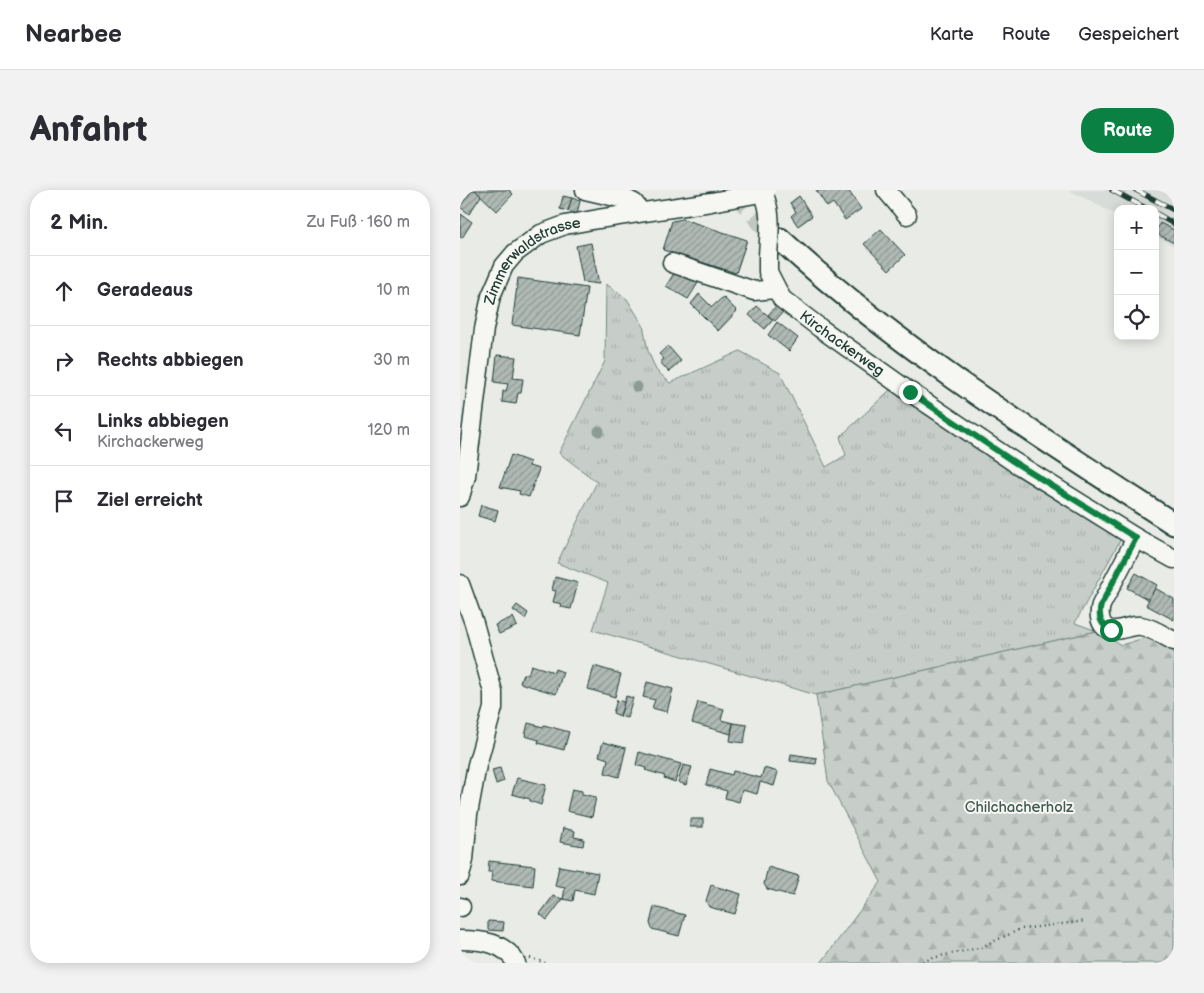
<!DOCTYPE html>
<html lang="de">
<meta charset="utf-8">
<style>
:root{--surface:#fff;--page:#f2f2f3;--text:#2b2b33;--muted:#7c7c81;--line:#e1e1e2;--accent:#0b8043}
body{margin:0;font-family:"Balsamiq Sans",sans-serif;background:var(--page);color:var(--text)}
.controls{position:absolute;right:15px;top:15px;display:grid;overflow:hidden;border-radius:10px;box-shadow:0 2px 12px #0003}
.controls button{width:45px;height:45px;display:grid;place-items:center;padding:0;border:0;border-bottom:1px solid var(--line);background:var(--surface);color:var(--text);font:25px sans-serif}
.stop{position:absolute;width:15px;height:15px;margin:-11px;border:4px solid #0b8043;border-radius:50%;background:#fff}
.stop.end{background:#0b8043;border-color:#fff;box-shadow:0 1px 5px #0008}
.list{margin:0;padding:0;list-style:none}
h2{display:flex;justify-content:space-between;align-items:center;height:65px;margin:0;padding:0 20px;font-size:21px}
h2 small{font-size:16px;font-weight:400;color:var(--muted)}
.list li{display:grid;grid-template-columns:32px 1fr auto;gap:15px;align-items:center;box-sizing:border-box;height:70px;padding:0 20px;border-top:1px solid var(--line)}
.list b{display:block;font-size:19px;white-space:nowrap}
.list p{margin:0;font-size:16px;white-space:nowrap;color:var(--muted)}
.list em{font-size:16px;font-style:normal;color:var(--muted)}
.icon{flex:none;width:28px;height:28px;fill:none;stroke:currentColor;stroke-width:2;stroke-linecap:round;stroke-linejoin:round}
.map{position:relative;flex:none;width:714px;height:773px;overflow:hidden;border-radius:20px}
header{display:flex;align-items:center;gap:30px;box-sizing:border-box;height:70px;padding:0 25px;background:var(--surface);border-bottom:1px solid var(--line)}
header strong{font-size:24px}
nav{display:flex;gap:28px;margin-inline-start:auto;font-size:18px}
.intro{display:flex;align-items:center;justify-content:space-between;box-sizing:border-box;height:120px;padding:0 30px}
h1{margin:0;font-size:35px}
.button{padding:12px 22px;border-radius:20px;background:var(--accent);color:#fff;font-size:18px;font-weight:700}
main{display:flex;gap:30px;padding:0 30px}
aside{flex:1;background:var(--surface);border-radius:20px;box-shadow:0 2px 12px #0003}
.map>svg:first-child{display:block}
</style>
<header>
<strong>Nearbee</strong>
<nav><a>Karte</a><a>Route</a><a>Gespeichert</a></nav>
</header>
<div class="intro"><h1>Anfahrt</h1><a class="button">Route</a></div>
<main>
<aside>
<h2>2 Min.<small>Zu Fuß · 160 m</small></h2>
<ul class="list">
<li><svg class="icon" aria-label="ahead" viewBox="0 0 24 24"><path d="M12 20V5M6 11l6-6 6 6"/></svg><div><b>Geradeaus</b></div><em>10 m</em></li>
<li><svg class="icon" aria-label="right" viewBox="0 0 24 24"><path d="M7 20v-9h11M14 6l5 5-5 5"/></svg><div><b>Rechts abbiegen</b></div><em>30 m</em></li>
<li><svg class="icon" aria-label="left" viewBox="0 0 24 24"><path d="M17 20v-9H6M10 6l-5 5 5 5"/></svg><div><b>Links abbiegen</b><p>Kirchackerweg</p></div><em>120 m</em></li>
<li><svg class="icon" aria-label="arrive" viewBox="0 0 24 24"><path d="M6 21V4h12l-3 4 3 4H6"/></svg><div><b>Ziel erreicht</b></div></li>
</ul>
</aside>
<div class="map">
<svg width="714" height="773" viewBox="0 0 714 773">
<defs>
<pattern id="grass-tufts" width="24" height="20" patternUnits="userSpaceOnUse" patternTransform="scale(1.25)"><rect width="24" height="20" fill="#c7cec9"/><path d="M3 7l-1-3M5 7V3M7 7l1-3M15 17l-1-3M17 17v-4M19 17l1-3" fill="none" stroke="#aab2ad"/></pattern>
<pattern id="forest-firs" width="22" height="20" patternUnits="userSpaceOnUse" patternTransform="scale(1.25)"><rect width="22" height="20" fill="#c7cec9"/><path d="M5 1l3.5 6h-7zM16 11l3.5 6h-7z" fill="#aab2ad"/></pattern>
<pattern id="building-hatch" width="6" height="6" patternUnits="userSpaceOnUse" patternTransform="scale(1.25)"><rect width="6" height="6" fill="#b0bab5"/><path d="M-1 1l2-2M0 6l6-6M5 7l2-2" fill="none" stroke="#8f9894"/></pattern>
</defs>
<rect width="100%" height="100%" fill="#e9ebe7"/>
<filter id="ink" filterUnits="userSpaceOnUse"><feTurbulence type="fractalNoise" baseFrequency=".02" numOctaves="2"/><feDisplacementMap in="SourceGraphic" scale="10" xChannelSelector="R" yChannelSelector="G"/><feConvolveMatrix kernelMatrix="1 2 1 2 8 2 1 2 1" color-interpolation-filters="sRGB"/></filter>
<g filter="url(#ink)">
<path fill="#d8dcd8" d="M 609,0 L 714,0 L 714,56 L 695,46 L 695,19 L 658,19 L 658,26 Z"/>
<path fill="url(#grass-tufts)" stroke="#73867e" d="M 146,94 L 167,109 L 183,135 L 188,161 L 196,180 L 210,193 L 280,161 L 320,183 L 366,277 L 386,265 L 380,247 L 430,200 L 663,345 L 615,433 L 637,441 L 356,505 L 133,440 L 148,393 L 97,373 L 137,292 L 99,263 L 145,171 Z"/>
<path fill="url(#forest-firs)" stroke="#73867e" d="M 637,441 L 661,455 L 691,446 L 714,459 L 714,773 L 361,773 L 421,692 L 368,591 L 356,505 Z"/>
<g fill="url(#building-hatch)" stroke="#1f3d34">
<path d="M 12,0 L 15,0 L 21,6 L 9,24 L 0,17 Z"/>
<path d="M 15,0 L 49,0 L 53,4 L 37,21 Z"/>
<path d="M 356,0 L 388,0 L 401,19 L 385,30 L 373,13 L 367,17 Z"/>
<path d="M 103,6 L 112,8 L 108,21 L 100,19 Z"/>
<path d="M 339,6 L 352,26 L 338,36 L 331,26 L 336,22 L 330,13 Z"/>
<path d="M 112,8 L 120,11 L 117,24 L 108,21 Z"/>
<path d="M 1,24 L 12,32 L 2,48 L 0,47 Z"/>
<path d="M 223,29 L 287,50 L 276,83 L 203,60 L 212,31 Z"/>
<path d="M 700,33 L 714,40 L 714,53 L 695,43 Z"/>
<path d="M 421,39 L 445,65 L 429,80 L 404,54 Z"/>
<path d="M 131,53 L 139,94 L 123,92 L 116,56 Z"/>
<path d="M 216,80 L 238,93 L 228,109 L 206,96 Z"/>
<path d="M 58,88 L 127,98 L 120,145 L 52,135 Z"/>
<path d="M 239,104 L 252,117 L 263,107 L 277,121 L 258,141 L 231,114 Z"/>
<path d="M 297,116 L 313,130 L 305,139 L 289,125 Z"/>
<path d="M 316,116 L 323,122 L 315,131 L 308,125 Z"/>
<path d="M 317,132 L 338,148 L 329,161 L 308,145 Z"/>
<path d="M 208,156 L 221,171 L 209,182 L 200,172 L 204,169 L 199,164 Z"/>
<path d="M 37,165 L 56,167 L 53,188 L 63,189 L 61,203 L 58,203 L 56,214 L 42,212 L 43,201 L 46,201 L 48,194 L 34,192 Z"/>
<path d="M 51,265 L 70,272 L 69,276 L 79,279 L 69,307 L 59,304 L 60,301 L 40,297 Z"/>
<path d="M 21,315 L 38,320 L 35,331 L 18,326 Z"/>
<path d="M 676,383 L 697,395 L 689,410 L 667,398 Z"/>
<path d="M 95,387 L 118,393 L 111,419 L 101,417 L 102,414 L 93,412 L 96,401 L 92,400 Z"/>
<path d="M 695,398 L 714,409 L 714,430 L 686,415 Z"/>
<path d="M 57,415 L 68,423 L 65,429 L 53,420 Z"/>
<path d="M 53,427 L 57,436 L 39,444 L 35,435 Z"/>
<path d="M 71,475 L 94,482 L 95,479 L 103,482 L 96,504 L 60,493 L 63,484 L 68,485 Z"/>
<path d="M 134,476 L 161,484 L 155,507 L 128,499 Z"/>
<path d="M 187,492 L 213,499 L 207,522 L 192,518 L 195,510 L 183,507 Z"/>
<path d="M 166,506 L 173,508 L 167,528 L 160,526 Z"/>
<path d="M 157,510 L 164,512 L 160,526 L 153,523 Z"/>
<path d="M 238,512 L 264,519 L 261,530 L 273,533 L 271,544 L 232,533 Z"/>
<path d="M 68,533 L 83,537 L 84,535 L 109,542 L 104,560 L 78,553 L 79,550 L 65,546 Z"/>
<path d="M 273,533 L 287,535 L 284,553 L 270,551 Z"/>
<path d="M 143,552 L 166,558 L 159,587 L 145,583 L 148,569 L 139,566 Z"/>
<path d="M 179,562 L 221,574 L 215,592 L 204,588 L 205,586 L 185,580 L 186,578 L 176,575 Z"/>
<path d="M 331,564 L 357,568 L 356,574 L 330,571 Z"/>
<path d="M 223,575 L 232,577 L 226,595 L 218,592 Z"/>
<path d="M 40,578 L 44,591 L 36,594 L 32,580 Z"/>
<path d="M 304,578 L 318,582 L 314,596 L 300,592 L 297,604 L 282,600 L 279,612 L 265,608 L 267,601 L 246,595 L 250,579 L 272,585 L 273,581 L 301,588 Z"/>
<path d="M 57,588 L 86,595 L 81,615 L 70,611 L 70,609 L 52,604 Z"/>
<path d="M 112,599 L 122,601 L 122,604 L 136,607 L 132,627 L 107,621 Z"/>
<rect x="230" y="629" width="13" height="8"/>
<path d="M 103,638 L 115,641 L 114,647 L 124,649 L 123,656 L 100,652 Z"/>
<path d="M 29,671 L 75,676 L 73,696 L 31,691 L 32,682 L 28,682 Z"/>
<path d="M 99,676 L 138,683 L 134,704 L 115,700 L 113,711 L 103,709 L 105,698 L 95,696 Z"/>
<path d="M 308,677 L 339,686 L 333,706 L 307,699 L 304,694 Z"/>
<path d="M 251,695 L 281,704 L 275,724 L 249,717 L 246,711 Z"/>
<path d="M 93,706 L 103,709 L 87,730 L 80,724 Z"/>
<path d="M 194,717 L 225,725 L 219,746 L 192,739 L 190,733 Z"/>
<path d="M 28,731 L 44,732 L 43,741 L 28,740 Z"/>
</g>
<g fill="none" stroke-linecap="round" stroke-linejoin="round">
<path stroke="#c1c8c3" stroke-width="21" stroke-dasharray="21 11" stroke-linecap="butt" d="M 274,0 L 304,34 L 320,49"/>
<defs>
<g id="minor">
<path d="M 125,0 L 168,10 L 174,13 L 181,22"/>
<path d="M 426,0 L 447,25"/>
<path id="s1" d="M 308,66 L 308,82 L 322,109 L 360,138 L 450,202 L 554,272 L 676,348 L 714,369"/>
<path d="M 212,73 L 294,101 L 316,99"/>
<path id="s2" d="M 0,307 L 6,286 L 24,139 L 31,106 L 44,76 L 55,63 L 81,44 L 105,35 L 138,29 L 251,12"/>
<path d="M 676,348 L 641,415 C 639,422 639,429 643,435 C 652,447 669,434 681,436 C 693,438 704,446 714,451"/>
<path d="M 0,394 L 14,433 L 33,502 L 33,518 L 17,575 L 8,624 L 4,670 L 0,686"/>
<path d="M 0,717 L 1,717"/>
<path d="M 0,750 C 21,750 45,752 56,773"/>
</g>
<path id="major" d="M 320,49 C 440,160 578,246 714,334"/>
</defs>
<use href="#minor" stroke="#1f3d34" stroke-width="21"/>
<use href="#major" stroke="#1f3d34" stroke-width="25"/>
<g stroke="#1f3d34" stroke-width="2.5" stroke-dasharray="1 4" stroke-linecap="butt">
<path d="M 70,768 L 85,773"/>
<path d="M 458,773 L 480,766 L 519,758 L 561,739 L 626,731"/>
</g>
<use href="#minor" stroke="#f6f6f2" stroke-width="18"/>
<use href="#major" stroke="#f6f6f2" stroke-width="21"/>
<defs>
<g id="rail">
<path d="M 652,0 L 687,19"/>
<path d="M 676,0 L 714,20"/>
<path d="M 695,23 L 714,34"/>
</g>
</defs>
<use href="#rail" stroke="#1f3d34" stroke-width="5.5"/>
<use href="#rail" stroke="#f6f6f2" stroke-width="4" stroke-dasharray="11" stroke-linecap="butt"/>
<defs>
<g id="minor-bridge">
<path d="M 303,3 C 313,23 309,45 308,66"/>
<path d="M 251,12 L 306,2"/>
</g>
</defs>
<use href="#minor-bridge" stroke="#1f3d34" stroke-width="21" stroke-linecap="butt"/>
<use href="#minor-bridge" stroke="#f6f6f2" stroke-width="18"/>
</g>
<g fill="#8d9b95">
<circle cx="177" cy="197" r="5.5"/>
<circle cx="139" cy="241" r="5.5"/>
</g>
</g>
<g fill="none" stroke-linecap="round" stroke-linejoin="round" filter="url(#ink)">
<path stroke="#0b8043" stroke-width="6" d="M 450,202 L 554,272 L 676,348 L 641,415 C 638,426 640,435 651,440"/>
</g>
<g text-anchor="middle" stroke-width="4" stroke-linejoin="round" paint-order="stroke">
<g font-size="15" fill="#1f3d34" stroke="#f6f6f2">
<text dy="5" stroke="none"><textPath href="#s2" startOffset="261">Zimmerwaldstrasse</textPath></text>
<text dy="5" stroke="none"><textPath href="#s1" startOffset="121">Kirchackerweg</textPath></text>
</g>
<g font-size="15" fill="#415a52" stroke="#f6f6f2">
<text x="559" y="622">Chilchacherholz</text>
</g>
</g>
</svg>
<div class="controls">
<button>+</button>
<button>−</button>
<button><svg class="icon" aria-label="locate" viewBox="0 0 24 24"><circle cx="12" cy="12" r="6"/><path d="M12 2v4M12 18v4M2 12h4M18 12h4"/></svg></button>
</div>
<div class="stop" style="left:651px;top:440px"></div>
<div class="stop end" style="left:450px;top:202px"></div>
</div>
</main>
